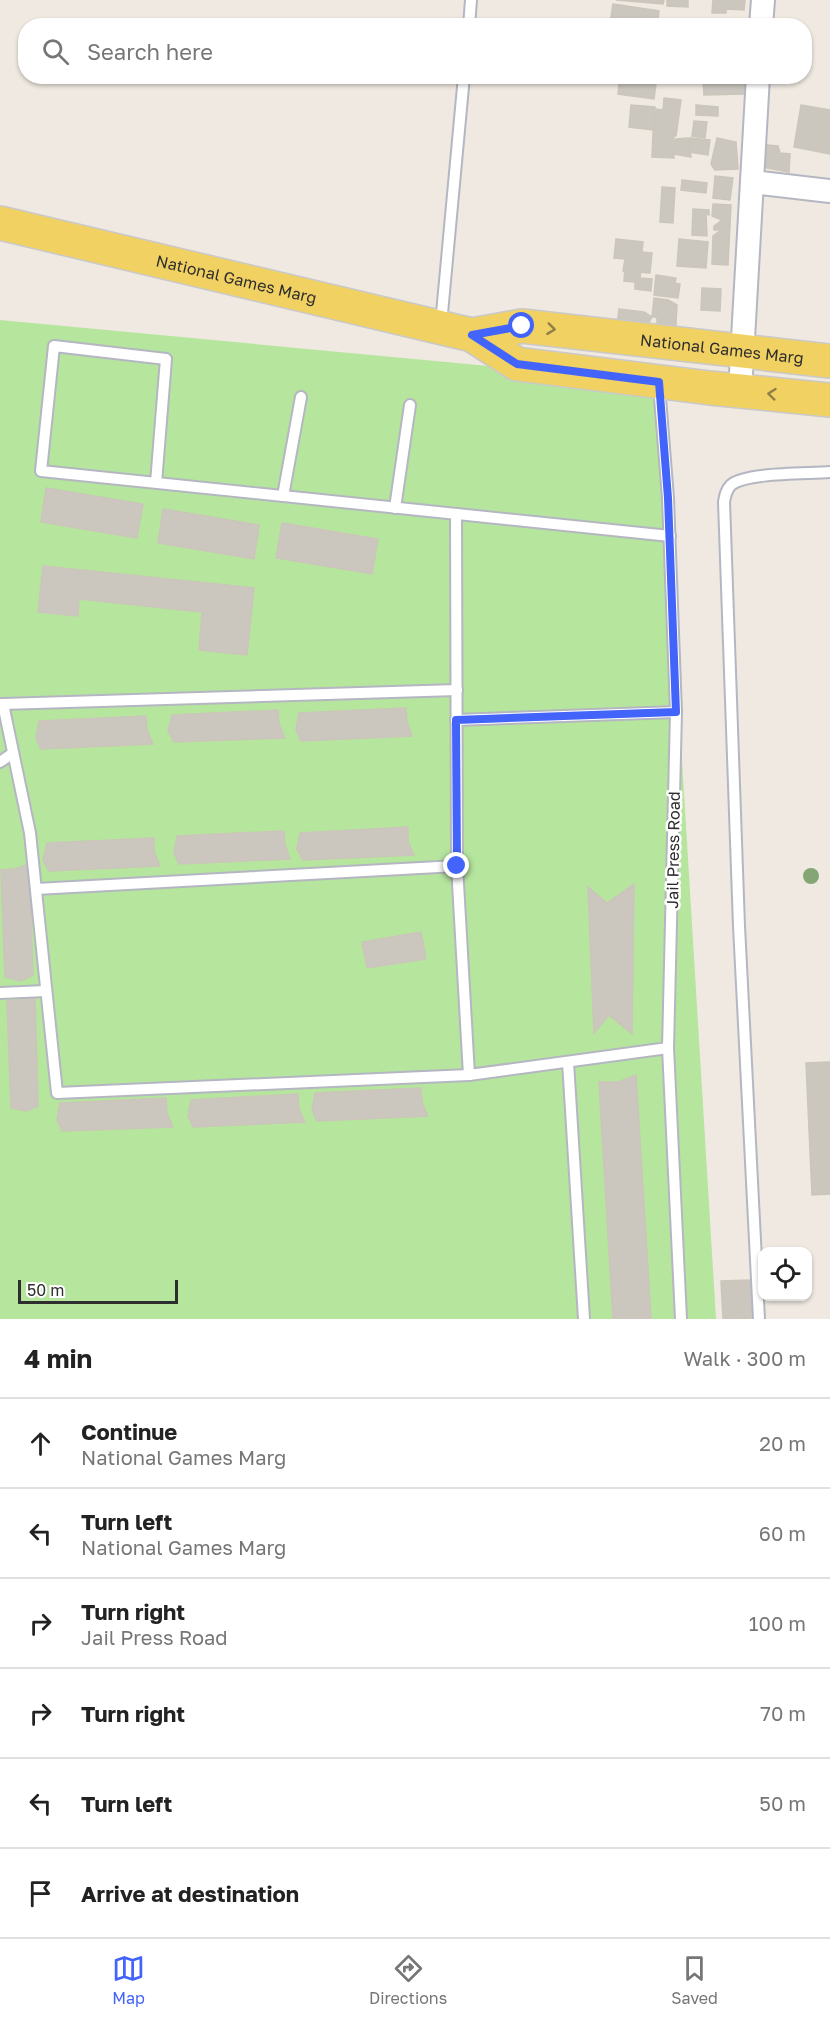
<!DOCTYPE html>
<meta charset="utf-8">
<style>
:root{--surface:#fff;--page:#f2f2f2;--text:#222;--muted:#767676;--line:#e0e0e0;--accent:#4264fb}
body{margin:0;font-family:"Golos Text",sans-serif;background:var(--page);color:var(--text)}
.controls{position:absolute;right:18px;bottom:18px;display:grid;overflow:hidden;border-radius:12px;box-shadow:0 2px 4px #0004}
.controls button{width:54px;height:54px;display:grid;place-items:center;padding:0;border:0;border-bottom:2px solid var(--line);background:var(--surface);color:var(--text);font:30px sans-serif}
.scale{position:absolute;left:18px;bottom:15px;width:160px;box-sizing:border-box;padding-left:6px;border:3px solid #2e2e2e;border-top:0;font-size:16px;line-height:21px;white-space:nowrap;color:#2e2e2e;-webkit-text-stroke:4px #fff;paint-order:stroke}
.stop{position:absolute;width:18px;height:18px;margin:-14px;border:4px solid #4264fb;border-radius:50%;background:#fff}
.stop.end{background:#4264fb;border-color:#fff;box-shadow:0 2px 6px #0008}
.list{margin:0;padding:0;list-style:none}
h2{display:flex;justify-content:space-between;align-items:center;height:78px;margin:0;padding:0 24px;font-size:26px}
h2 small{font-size:20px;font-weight:400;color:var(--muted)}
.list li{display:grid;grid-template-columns:39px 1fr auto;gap:18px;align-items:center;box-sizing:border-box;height:90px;padding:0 24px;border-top:2px solid var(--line)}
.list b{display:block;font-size:22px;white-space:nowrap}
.list p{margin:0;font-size:20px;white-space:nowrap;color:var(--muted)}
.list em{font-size:20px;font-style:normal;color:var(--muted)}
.icon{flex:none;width:33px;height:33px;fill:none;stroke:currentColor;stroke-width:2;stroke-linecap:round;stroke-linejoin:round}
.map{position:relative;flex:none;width:830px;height:1319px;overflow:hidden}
.search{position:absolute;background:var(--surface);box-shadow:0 2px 4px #0004;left:18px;right:18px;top:18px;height:66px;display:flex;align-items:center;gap:15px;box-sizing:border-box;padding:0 21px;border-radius:24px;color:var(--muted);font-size:22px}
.sheet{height:618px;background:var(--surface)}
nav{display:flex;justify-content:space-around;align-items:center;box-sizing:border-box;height:84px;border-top:2px solid var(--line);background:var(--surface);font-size:16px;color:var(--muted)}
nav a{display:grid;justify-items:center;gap:3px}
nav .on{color:var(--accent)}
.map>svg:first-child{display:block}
</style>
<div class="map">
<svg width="830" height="1319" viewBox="0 0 830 1319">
<rect width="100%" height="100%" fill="#efe9e1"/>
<path fill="#b6e59e" d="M 0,320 L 659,382 L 716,1319 L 0,1319 Z"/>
<g fill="#cbc7bf" stroke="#cbc5ba" stroke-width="1.5">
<path d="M 616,0 L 664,0 L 663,4 Z"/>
<path d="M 667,0 L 688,0 L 688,7 L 667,6 Z"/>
<path d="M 713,0 L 745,0 L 744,10 L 726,9 L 726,13 L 712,13 Z"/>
<path d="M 613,4 L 659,11 L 657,26 L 610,24 Z"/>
<path d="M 715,22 L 752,25 L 752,26 L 715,26 Z"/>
<path d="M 620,76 L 657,76 L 654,99 L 618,94 Z"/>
<path d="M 696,76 L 746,76 L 746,83 L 743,94 L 704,95 L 703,81 L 693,81 Z"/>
<path d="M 664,98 L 681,100 L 676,136 L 653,133 L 656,109 L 663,110 Z"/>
<path d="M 631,105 L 655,107 L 653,130 L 629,127 Z"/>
<path d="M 696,105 L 718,107 L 718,116 L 696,115 Z"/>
<path d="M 801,105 L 830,110 L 830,154 L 794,147 Z"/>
<path d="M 694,121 L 707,122 L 705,138 L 692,136 Z"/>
<path d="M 653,134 L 674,134 L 674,158 L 652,157 Z"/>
<path d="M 689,138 L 691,157 L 673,154 L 676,139 Z"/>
<path d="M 690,138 L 710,140 L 708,155 L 689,152 Z"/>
<path d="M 717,138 L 736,142 L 738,169 L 715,170 L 711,164 Z"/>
<path d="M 758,144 L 778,146 L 780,153 L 790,154 L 789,172 L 756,166 Z"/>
<path d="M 715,176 L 733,178 L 730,200 L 713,198 Z"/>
<path d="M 682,180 L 707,183 L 706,193 L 681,190 Z"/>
<path d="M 662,187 L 675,188 L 673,223 L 660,222 Z"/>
<path d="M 713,204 L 731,205 L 728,265 L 712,264 L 713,236 L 721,230 L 714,230 L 714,226 L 722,220 L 712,216 Z"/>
<path d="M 693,209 L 709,210 L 709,215 L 706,214 L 707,236 L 692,235 Z"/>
<path d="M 616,239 L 643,242 L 642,252 L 630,251 L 652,253 L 650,273 L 623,271 L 625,259 L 614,258 Z"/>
<path d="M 679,239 L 708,242 L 706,268 L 677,266 Z"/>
<path d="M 625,268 L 641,269 L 640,278 L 652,279 L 651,291 L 635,289 L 635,282 L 624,281 Z"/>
<path d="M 656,275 L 676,278 L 675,283 L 680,284 L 678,298 L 654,295 Z"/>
<path d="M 702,288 L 721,289 L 720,311 L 701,310 Z"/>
<path d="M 654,298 L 668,300 L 677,305 L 675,342 L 661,341 L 662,323 L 657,323 L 657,317 L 652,317 Z"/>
<path d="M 619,309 L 644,312 L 652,317 L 648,324 L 617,326 Z"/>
<path d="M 46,488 L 143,504 L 137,538 L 41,522 Z"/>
<path d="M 163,509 L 259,525 L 254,559 L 158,543 Z"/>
<path d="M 282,523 L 378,539 L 372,574 L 276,558 Z"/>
<path d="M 43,566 L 254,588 L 247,655 L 199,650 L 202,612 L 79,599 L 78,616 L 38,612 Z"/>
<path d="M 406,708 L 407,722 L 412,736 L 301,741 L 296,730 L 299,713 Z"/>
<path d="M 278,710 L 279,724 L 285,738 L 174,742 L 168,731 L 172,715 Z"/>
<path d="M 146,716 L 147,730 L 153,744 L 41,749 L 36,738 L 39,721 Z"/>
<path d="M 408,827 L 408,842 L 414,855 L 303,860 L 297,849 L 300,833 Z"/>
<path d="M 284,831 L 285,845 L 290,859 L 179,864 L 174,853 L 177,836 Z"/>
<path d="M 154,838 L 154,852 L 160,866 L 49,871 L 43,860 L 47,843 Z"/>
<path d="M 29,864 L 33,975 L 21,981 L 5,977 L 1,870 L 15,869 Z"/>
<path d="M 634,884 L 632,1034 L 609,1015 L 594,1033 L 588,887 L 607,903 Z"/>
<path d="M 421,932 L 426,959 L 367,968 L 362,942 Z"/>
<path d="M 35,995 L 38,1106 L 27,1111 L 11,1108 L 7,1001 L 21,1000 Z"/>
<path d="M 830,1062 L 830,1194 L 812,1195 L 806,1063 Z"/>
<path d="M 636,1075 L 651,1319 L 613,1319 L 599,1082 L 618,1082 Z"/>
<path d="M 421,1088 L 422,1102 L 428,1116 L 317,1121 L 312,1110 L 315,1093 Z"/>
<path d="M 298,1094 L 299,1109 L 305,1122 L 193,1127 L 188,1116 L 191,1100 Z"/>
<path d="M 166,1098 L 167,1113 L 173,1127 L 62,1131 L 57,1120 L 60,1103 Z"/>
<path d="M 752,1280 L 753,1318 L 723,1319 L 721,1281 Z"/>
</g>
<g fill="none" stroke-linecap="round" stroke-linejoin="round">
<defs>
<g id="lane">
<path d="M 469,26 L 471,0"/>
<path d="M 441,324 L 464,76"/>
<path d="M 659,385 L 668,498 L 676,712 L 668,1048 L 681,1319"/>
<path d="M 156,483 L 166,359 L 54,346 L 41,471 L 670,536"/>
<path d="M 283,496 L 301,397"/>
<path d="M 395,508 L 410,405"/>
<path d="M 456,514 L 457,866 L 469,1075 L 668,1048"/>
<path d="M 0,704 L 3,704 L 30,833 L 57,1093 L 469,1075"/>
<path d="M 3,704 L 457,690"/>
<path d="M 456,720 L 676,712"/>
<path d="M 0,762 L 13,753"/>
<path d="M 36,889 L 457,866"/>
<path d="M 0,993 L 46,991"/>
<path d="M 568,1062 L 584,1319"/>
<path d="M 759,1319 L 739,926 L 724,502 C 725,496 726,490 731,485 C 746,472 809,474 830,472"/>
</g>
<g id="street">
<path d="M 761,26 L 763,0"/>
<path d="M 752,182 L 830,191"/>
<path d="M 740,391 L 758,76"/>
</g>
<g id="primary">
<path id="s1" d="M 0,223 L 472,335 L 517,364 L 710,388 L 830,400"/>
<path id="s2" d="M 472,335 L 522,326 L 830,361"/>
</g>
</defs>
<use href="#lane" stroke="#b4b7c1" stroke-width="14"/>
<use href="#street" stroke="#b4b7c1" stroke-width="26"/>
<use href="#primary" stroke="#c9c9c9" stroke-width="36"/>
<use href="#lane" stroke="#fff" stroke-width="10"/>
<use href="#street" stroke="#fff" stroke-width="22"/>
<use href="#primary" stroke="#f2d163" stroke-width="33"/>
</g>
<circle fill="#84a574" cx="811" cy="876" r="8"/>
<defs><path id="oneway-chevron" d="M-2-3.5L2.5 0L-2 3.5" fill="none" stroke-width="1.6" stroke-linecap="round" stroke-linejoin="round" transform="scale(1.5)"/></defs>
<g stroke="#908048">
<use href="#oneway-chevron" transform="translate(551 329) rotate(7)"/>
<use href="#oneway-chevron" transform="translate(772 394) rotate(-174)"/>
</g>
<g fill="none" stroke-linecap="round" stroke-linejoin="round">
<path stroke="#4264fb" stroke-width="8" d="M 457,866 L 456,720 L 676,712 L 668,498 L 659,382 L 517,364 L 472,335 L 522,326"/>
</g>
<g text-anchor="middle" stroke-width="5" stroke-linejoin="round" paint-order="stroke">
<g font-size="16" fill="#2e2e2e" stroke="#fff">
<text dy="6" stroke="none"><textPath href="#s1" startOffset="243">National Games Marg</textPath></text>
<text dy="6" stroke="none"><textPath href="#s2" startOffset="252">National Games Marg</textPath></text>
<text transform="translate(673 850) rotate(-89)" y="6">Jail Press Road</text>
</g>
</g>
</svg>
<div class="controls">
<button><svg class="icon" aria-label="locate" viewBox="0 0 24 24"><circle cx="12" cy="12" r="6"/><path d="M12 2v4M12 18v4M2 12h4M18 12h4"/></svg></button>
</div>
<div class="scale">50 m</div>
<div class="stop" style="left:522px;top:326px"></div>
<div class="stop end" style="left:457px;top:866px"></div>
<div class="search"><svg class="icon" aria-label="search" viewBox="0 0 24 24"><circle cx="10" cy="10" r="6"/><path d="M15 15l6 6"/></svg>Search here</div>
</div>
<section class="sheet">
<h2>4 min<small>Walk · 300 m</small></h2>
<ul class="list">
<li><svg class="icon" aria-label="ahead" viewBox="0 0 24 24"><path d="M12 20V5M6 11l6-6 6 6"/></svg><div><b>Continue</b><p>National Games Marg</p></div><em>20 m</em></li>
<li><svg class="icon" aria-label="left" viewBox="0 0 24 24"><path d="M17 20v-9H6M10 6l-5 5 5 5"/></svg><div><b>Turn left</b><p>National Games Marg</p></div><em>60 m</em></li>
<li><svg class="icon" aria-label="right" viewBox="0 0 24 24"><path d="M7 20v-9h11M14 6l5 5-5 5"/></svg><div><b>Turn right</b><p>Jail Press Road</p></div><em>100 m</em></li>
<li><svg class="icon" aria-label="right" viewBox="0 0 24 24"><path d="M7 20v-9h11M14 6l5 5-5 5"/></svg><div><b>Turn right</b></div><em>70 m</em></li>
<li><svg class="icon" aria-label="left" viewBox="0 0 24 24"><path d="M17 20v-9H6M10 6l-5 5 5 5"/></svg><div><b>Turn left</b></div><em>50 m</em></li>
<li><svg class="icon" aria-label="arrive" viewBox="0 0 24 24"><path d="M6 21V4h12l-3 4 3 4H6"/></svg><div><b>Arrive at destination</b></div></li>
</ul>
</section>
<nav>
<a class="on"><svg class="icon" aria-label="map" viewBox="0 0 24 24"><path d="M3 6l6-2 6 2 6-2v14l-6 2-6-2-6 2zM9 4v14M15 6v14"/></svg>Map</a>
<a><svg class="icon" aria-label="directions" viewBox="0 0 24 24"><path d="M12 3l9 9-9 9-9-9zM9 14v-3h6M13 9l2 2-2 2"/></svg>Directions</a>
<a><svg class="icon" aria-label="saved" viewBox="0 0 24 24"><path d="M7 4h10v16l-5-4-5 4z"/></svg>Saved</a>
</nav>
